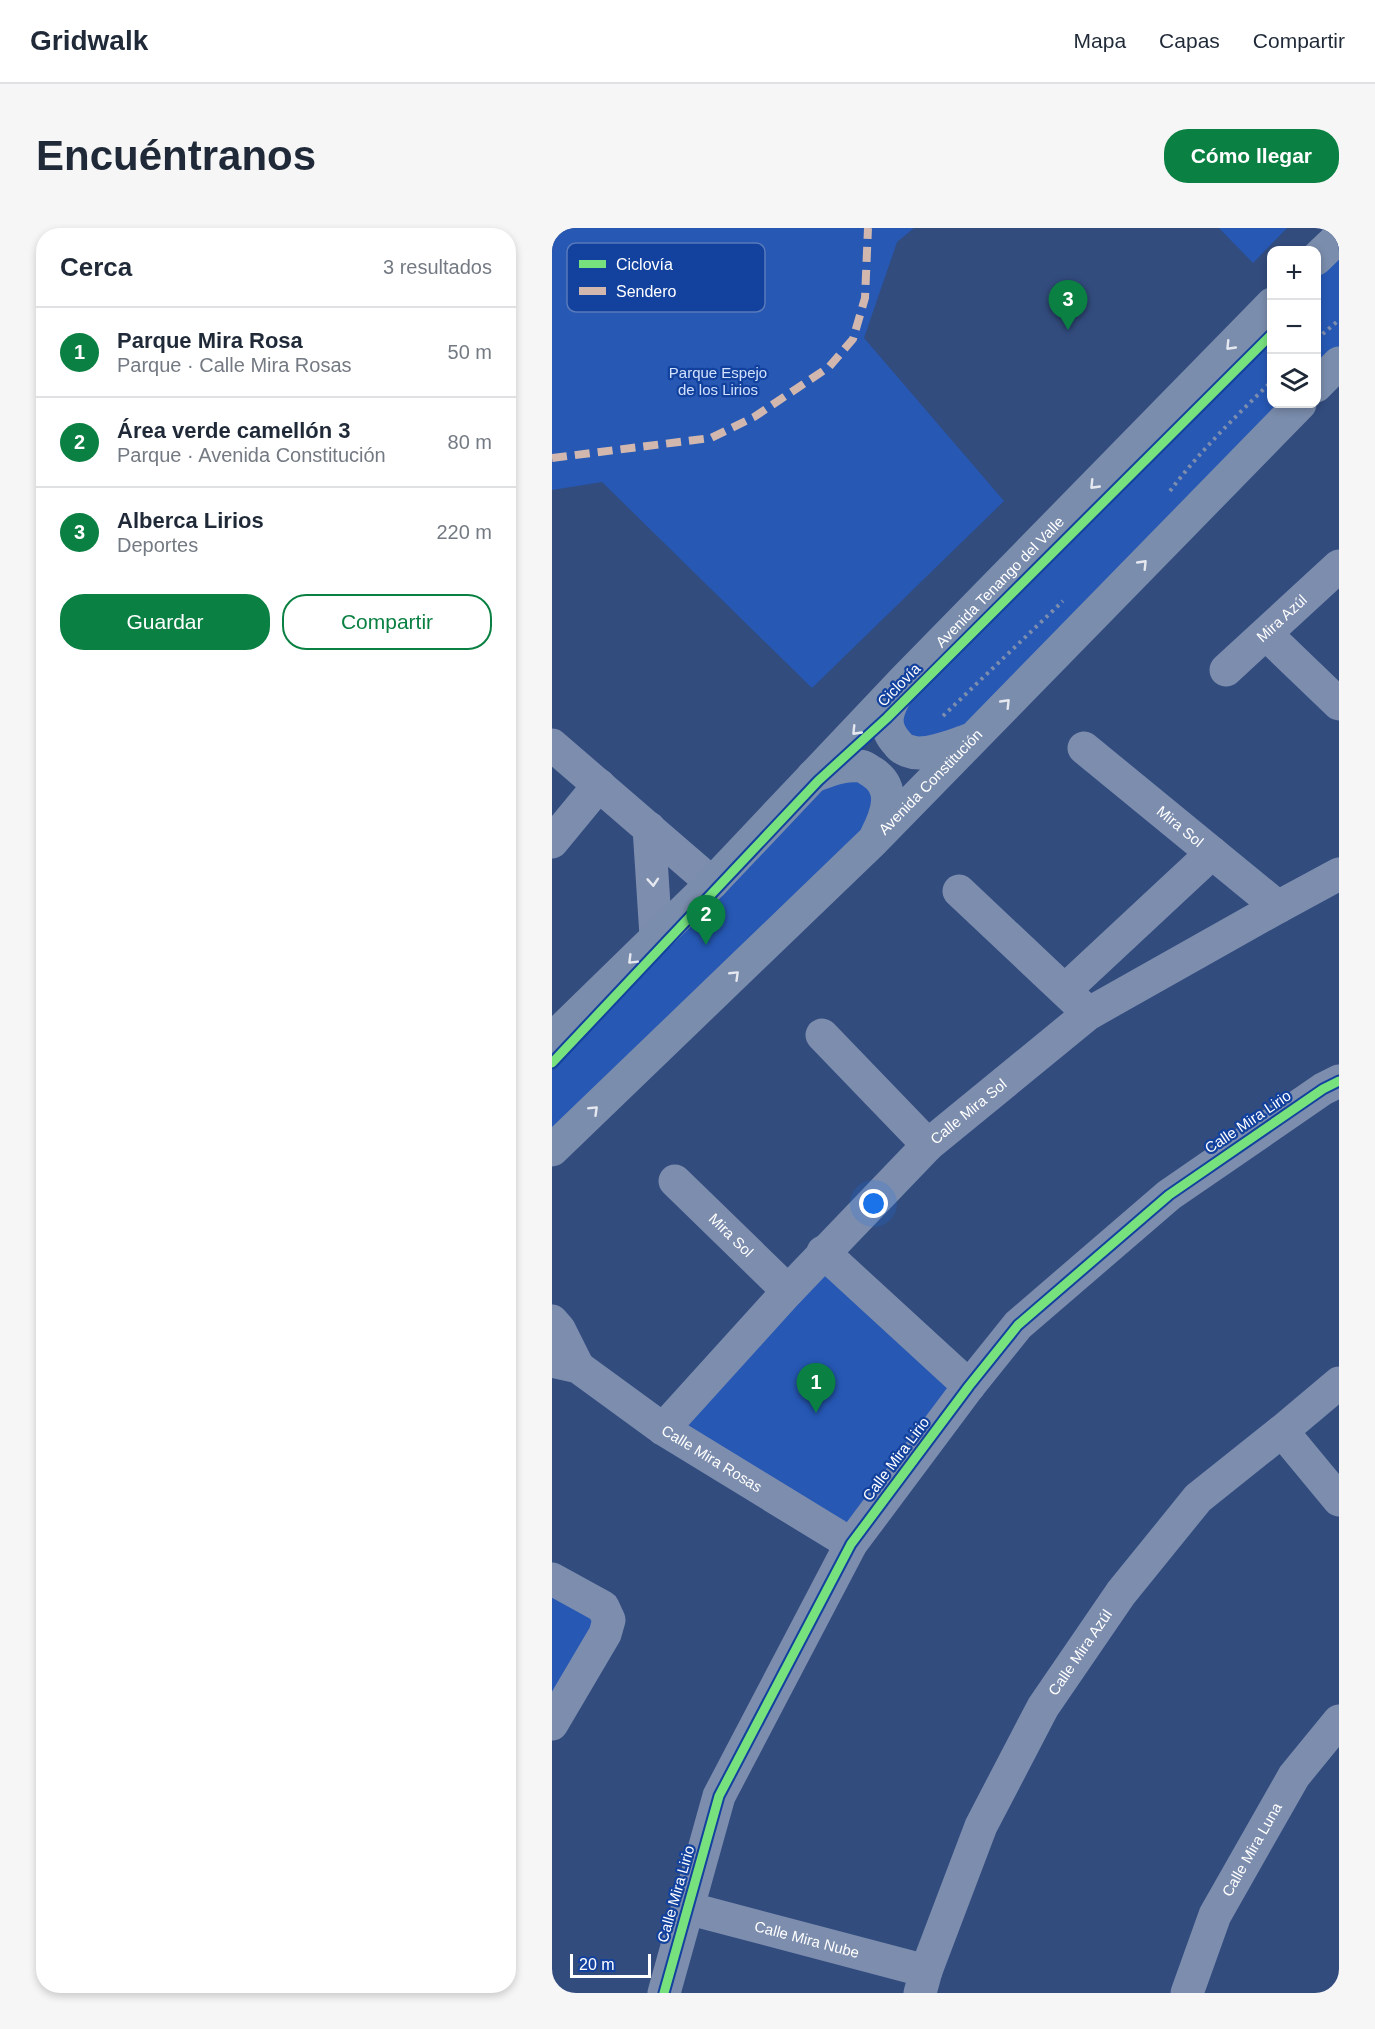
<!DOCTYPE html>
<html lang="es">
<meta charset="utf-8">
<style>
:root{--surface:#fff;--page:#f6f6f7;--text:#1f2937;--muted:#747a83;--line:#e0e1e3;--accent:#0b8043}
body{margin:0;font-family:Helvetica,sans-serif;background:var(--page);color:var(--text)}
.controls{position:absolute;right:18px;top:18px;display:grid;overflow:hidden;border-radius:12px;box-shadow:0 3px 9px #0003}
.controls button{width:54px;height:54px;display:grid;place-items:center;padding:0;border:0;border-bottom:2px solid var(--line);background:var(--surface);color:var(--text);font:30px sans-serif}
.scale{position:absolute;left:18px;bottom:15px;width:81px;box-sizing:border-box;padding-left:6px;border:3px solid #fff;border-top:0;font-size:16px;line-height:21px;white-space:nowrap;color:#fff;-webkit-text-stroke:4px #12419e;paint-order:stroke}
.you{position:absolute;left:322px;top:976px;width:21px;height:21px;margin:-15px;border:4px solid #fff;border-radius:50%;background:#1a73e8;box-shadow:0 0 0 9px #1a73e833}
.badge{display:grid;place-items:center;width:39px;height:39px;border-radius:50%;background:var(--accent);color:#fff;font-size:20px;font-weight:700}
.pin{position:absolute;translate:-50% -50px;filter:drop-shadow(0 2px 3px #0008)}
.pin::after{content:'';position:absolute;top:32px;width:21px;height:18px;background:inherit;clip-path:polygon(0 0,100% 0,50% 100%)}
.list{margin:0;padding:0;list-style:none}
h2{display:flex;justify-content:space-between;align-items:center;height:78px;margin:0;padding:0 24px;font-size:26px}
h2 small{font-size:20px;font-weight:400;color:var(--muted)}
.list li{display:grid;grid-template-columns:39px 1fr auto;gap:18px;align-items:center;box-sizing:border-box;height:90px;padding:0 24px;border-top:2px solid var(--line)}
.list b{display:block;font-size:22px;white-space:nowrap}
.list p{margin:0;font-size:20px;white-space:nowrap;color:var(--muted)}
.list em{font-size:20px;font-style:normal;color:var(--muted)}
.actions{display:flex;gap:12px;padding:18px 24px}
.actions a{flex:1;padding:14px 0;border:2px solid var(--accent);border-radius:24px;text-align:center;font-size:21px;color:var(--accent)}
.actions .main{background:var(--accent);color:#fff}
.icon{flex:none;width:33px;height:33px;fill:none;stroke:currentColor;stroke-width:2;stroke-linecap:round;stroke-linejoin:round}
.map{position:relative;flex:none;width:787px;height:1765px;overflow:hidden;border-radius:24px}
header{display:flex;align-items:center;gap:36px;box-sizing:border-box;height:84px;padding:0 30px;background:var(--surface);border-bottom:2px solid var(--line)}
header strong{font-size:28px}
nav{display:flex;gap:33px;margin-inline-start:auto;font-size:21px}
.intro{display:flex;align-items:center;justify-content:space-between;box-sizing:border-box;height:144px;padding:0 36px}
h1{margin:0;font-size:42px}
.button{padding:15px 27px;border-radius:24px;background:var(--accent);color:#fff;font-size:21px;font-weight:700}
main{display:flex;gap:36px;padding:0 36px}
aside{flex:1;background:var(--surface);border-radius:24px;box-shadow:0 3px 9px #0003}
.map>svg:first-child{display:block}
</style>
<header>
<strong>Gridwalk</strong>
<nav><a>Mapa</a><a>Capas</a><a>Compartir</a></nav>
</header>
<div class="intro"><h1>Encuéntranos</h1><a class="button">Cómo llegar</a></div>
<main>
<aside>
<h2>Cerca<small>3 resultados</small></h2>
<ul class="list">
<li><span class="badge">1</span><div><b>Parque Mira Rosa</b><p>Parque · Calle Mira Rosas</p></div><em>50 m</em></li>
<li><span class="badge">2</span><div><b>Área verde camellón 3</b><p>Parque · Avenida Constitución</p></div><em>80 m</em></li>
<li><span class="badge">3</span><div><b>Alberca Lirios</b><p>Deportes</p></div><em>220 m</em></li>
</ul>
<div class="actions"><a class="main">Guardar</a><a>Compartir</a></div>
</aside>
<div class="map">
<svg width="787" height="1765" viewBox="0 0 787 1765">
<rect width="100%" height="100%" fill="#324c7e"/>
<g fill="#2658b4">
<path d="M 0,0 L 362,0 L 345,14 L 312,110 L 452,273 L 260,460 L 50,254 L 0,262 Z"/>
<path d="M 667,0 L 735,0 L 701,35 Z"/>
<path d="M 787,14 L 787,131 L 765,154 L 765,37 Z"/>
<path d="M 719,82 L 720,176 L 743,176 L 416,509 L 366,522 L 338,491 Z"/>
<path d="M 314,545 L 328,591 L 0,917 L 0,815 L 261,548 Z"/>
<path d="M 271,1024 L 413,1164 L 294,1316 L 113,1206 Z"/>
<path d="M 0,1361 L 38,1382 L 43,1400 L 0,1480 Z"/>
</g>
<g fill="none" stroke-linecap="round" stroke-linejoin="round">
<g stroke="#7d8dae" stroke-width="4" stroke-dasharray="3 4.5" stroke-linecap="butt">
<path d="M 765,111 L 787,92"/>
<path d="M 618,263 C 648,223 684,188 720,153"/>
<path d="M 391,488 L 511,373"/>
</g>
<g stroke="#7d8dae" stroke-width="33">
<path d="M 714,406 L 787,476"/>
<path id="s1" d="M 674,442 L 787,338"/>
<path d="M 0,517 L 160,655"/>
<path id="s2" d="M 532,520 L 726,679"/>
<path d="M 97,600 L 104,708"/>
<path d="M 0,614 L 47,557"/>
<path d="M 407,663 L 529,778"/>
<path d="M 513,762 L 660,625"/>
<path d="M 270,807 L 376,917"/>
<path id="s3" d="M 123,953 L 236,1063"/>
<path d="M 271,1024 L 417,1158"/>
<path d="M 0,1093 L 7,1101 L 26,1139"/>
<path id="s4" d="M 0,1133 L 26,1139 L 111,1201 L 299,1316"/>
<path id="s5" d="M 111,1201 L 236,1063 L 376,917 L 536,786 L 726,679 L 787,646"/>
<path d="M 730,1203 L 787,1272"/>
<path d="M 0,1351 L 51,1379 L 57,1392 L 53,1406 L 0,1496"/>
<path id="s6" d="M 135,1680 L 374,1743"/>
<path d="M 112,1765 L 167,1568 L 299,1316 L 417,1158 L 466,1097 L 617,967 L 771,861 L 787,853"/>
<path id="s7" d="M 368,1765 L 374,1743 L 429,1598 L 491,1479 L 569,1365 L 646,1270 L 730,1203 L 787,1155"/>
<path id="s8" d="M 635,1765 L 663,1687 L 742,1548 L 787,1493"/>
</g>
<g stroke="#7b8dad" stroke-width="33">
<path d="M 764,31 L 787,9"/>
<path d="M 764,158 L 787,135"/>
<path d="M 347,461 C 335,482 328,497 346,516 C 350,522 360,525 367,525 C 384,525 402,517 417,512"/>
<path d="M 261,548 C 276,543 292,536 308,538 C 312,538 316,542 320,544 C 345,560 335,586 324,608"/>
<path id="s9" d="M 0,811 L 160,655 L 352,452 L 720,76"/>
<path id="s10" d="M 0,922 L 322,612 L 748,176"/>
</g>
<path stroke="#d1b7ad" stroke-width="8" stroke-dasharray="15 8" stroke-linecap="butt" d="M 0,230 L 159,210 L 202,189 L 277,139 L 301,111 L 313,70 L 316,0"/>
<defs>
<g id="cycleway">
<path d="M 0,835 L 266,553 L 335,490 L 720,106"/>
<path d="M 112,1765 L 167,1568 L 299,1316 L 417,1158 L 466,1097 L 617,967 L 771,861 L 787,853"/>
</g>
</defs>
<use href="#cycleway" stroke="#12419e" stroke-width="13"/>
<use href="#cycleway" stroke="#77e17e" stroke-width="9"/>
</g>
<defs><path id="oneway-chevron" d="M-2-3.5L2.5 0L-2 3.5" fill="none" stroke-width="1.6" stroke-linecap="round" stroke-linejoin="round" transform="scale(1.5)"/></defs>
<g stroke="#e5e8ef">
<use href="#oneway-chevron" transform="translate(678 118) rotate(134)"/>
<use href="#oneway-chevron" transform="translate(542 257) rotate(134)"/>
<use href="#oneway-chevron" transform="translate(591 336) rotate(-46)"/>
<use href="#oneway-chevron" transform="translate(454 475) rotate(-46)"/>
<use href="#oneway-chevron" transform="translate(304 503) rotate(134)"/>
<use href="#oneway-chevron" transform="translate(101 654) rotate(86)"/>
<use href="#oneway-chevron" transform="translate(80 732) rotate(135)"/>
<use href="#oneway-chevron" transform="translate(183 747) rotate(-44)"/>
<use href="#oneway-chevron" transform="translate(42 882) rotate(-44)"/>
</g>
<g text-anchor="middle" stroke-width="4.5" stroke-linejoin="round" paint-order="stroke">
<g font-size="15" fill="#d1e1fe" stroke="#12419e">
<text x="166" y="150">Parque Espejo<tspan x="166" dy="17">de los Lirios</tspan></text>
</g>
<g font-size="15" fill="#fff" stroke="#12419e">
<text dy="5" stroke="none"><textPath href="#s9" startOffset="640">Avenida Tenango del Valle</textPath></text>
<text dy="5" stroke="none"><textPath href="#s1" startOffset="76">Mira Azúl</textPath></text>
<text transform="translate(347 457) rotate(-45)" y="5">Ciclovía</text>
<text dy="5" stroke="none"><textPath href="#s10" startOffset="528">Avenida Constitución</textPath></text>
<text dy="5" stroke="none"><textPath href="#s2" startOffset="124">Mira Sol</textPath></text>
<text dy="5" stroke="none"><textPath href="#s5" startOffset="441">Calle Mira Sol</textPath></text>
<text transform="translate(696 894) rotate(-34)" y="5">Calle Mira Lirio</text>
<text dy="5" stroke="none"><textPath href="#s3" startOffset="78">Mira Sol</textPath></text>
<text dy="5" stroke="none"><textPath href="#s4" startOffset="189">Calle Mira Rosas</textPath></text>
<text transform="translate(344 1231) rotate(-53)" y="5">Calle Mira Lirio</text>
<text dy="5" stroke="none"><textPath href="#s7" startOffset="378">Calle Mira Azúl</textPath></text>
<text dy="5" stroke="none"><textPath href="#s8" startOffset="158">Calle Mira Luna</textPath></text>
<text transform="translate(124 1666) rotate(-74)" y="5">Calle Mira Lirio</text>
<text dy="5" stroke="none"><textPath href="#s6" startOffset="124">Calle Mira Nube</textPath></text>
</g>
</g>
<rect x="15" y="15" width="198" height="69" rx="9" fill="#12419e" stroke="#597abb" stroke-width="1.5"/>
<rect x="27" y="32" width="27" height="8" fill="#77e17e"/>
<rect x="27" y="59" width="27" height="8" fill="#d1b7ad"/>
<g font-size="16" fill="#fff">
<text x="64" y="42">Ciclovía</text>
<text x="64" y="69">Sendero</text>
</g>
</svg>
<div class="controls">
<button>+</button>
<button>−</button>
<button><svg class="icon" aria-label="layers" viewBox="0 0 24 24"><path d="M12 4l9 5-9 5-9-5zM3 14l9 5 9-5"/></svg></button>
</div>
<div class="scale">20 m</div>
<div class="you"></div>
<div class="pin badge" style="left:264px;top:1185px">1</div>
<div class="pin badge" style="left:154px;top:717px">2</div>
<div class="pin badge" style="left:516px;top:102px">3</div>
</div>
</main>
